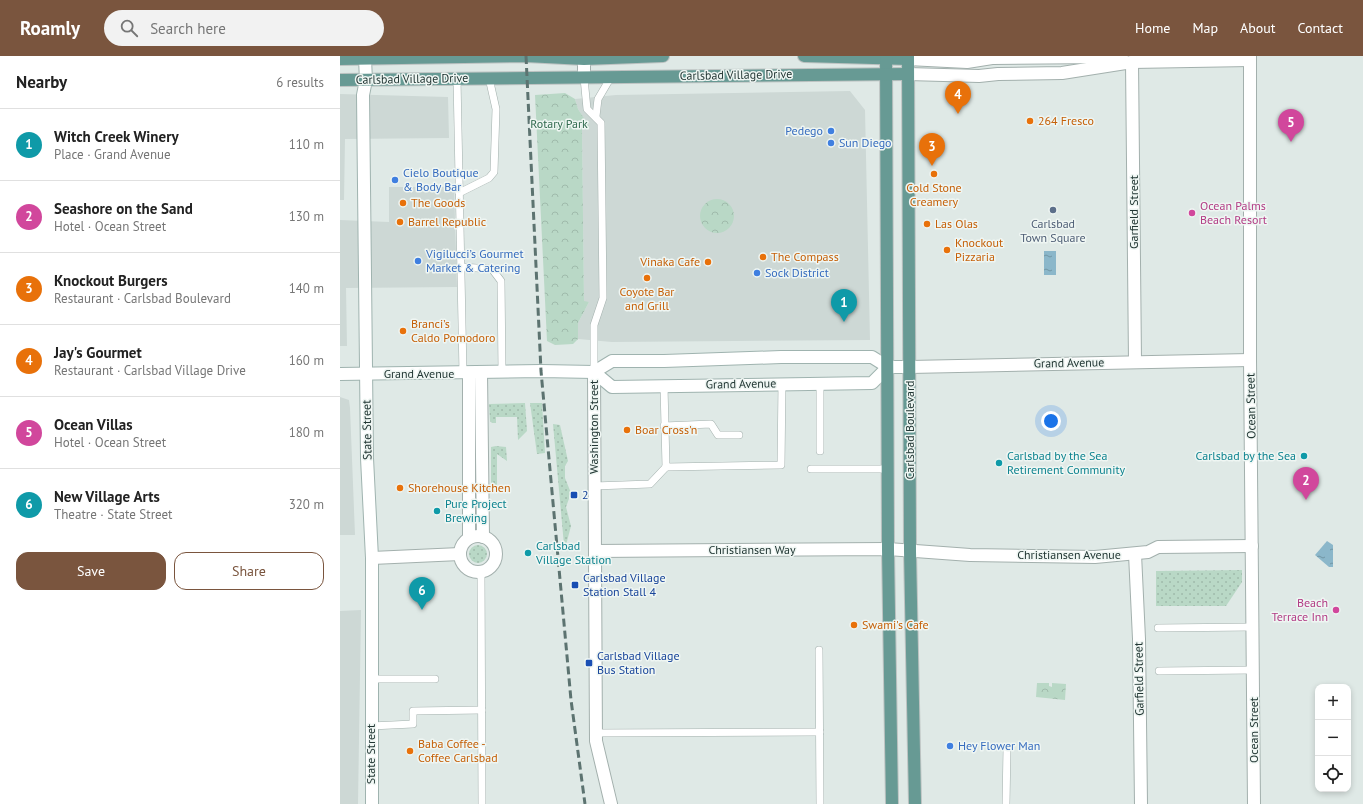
<!DOCTYPE html>
<meta charset="utf-8">
<style>
:root{--surface:#fff;--page:#f2f2f2;--text:#222;--muted:#767676;--line:#e0e0e0;--accent:#7a553e}
body{margin:0;font-family:"PT Sans",sans-serif;background:var(--page);color:var(--text)}
.controls{position:absolute;right:12px;bottom:12px;display:grid;overflow:hidden;border-radius:8px;box-shadow:0 2px 6px #0003}
.controls button{width:36px;height:36px;display:grid;place-items:center;padding:0;border:0;border-bottom:1px solid var(--line);background:var(--surface);color:var(--text);font:20px sans-serif}
.you{position:absolute;left:711px;top:365px;width:14px;height:14px;margin:-10px;border:3px solid #fff;border-radius:50%;background:#1a73e8;box-shadow:0 0 0 6px #1a73e833}
.badge{display:grid;place-items:center;width:26px;height:26px;border-radius:50%;background:var(--accent);color:#fff;font-size:13px;font-weight:700}
.pin{position:absolute;translate:-50% -33px;filter:drop-shadow(0 1px 2px #0008)}
.pin::after{content:'';position:absolute;top:21px;width:14px;height:12px;background:inherit;clip-path:polygon(0 0,100% 0,50% 100%)}
.list{margin:0;padding:0;list-style:none}
h2{display:flex;justify-content:space-between;align-items:center;height:52px;margin:0;padding:0 16px;font-size:17px}
h2 small{font-size:13px;font-weight:400;color:var(--muted)}
.list li{display:grid;grid-template-columns:26px 1fr auto;gap:12px;align-items:center;box-sizing:border-box;height:72px;padding:0 16px;border-top:1px solid var(--line)}
.list b{display:block;font-size:15px;white-space:nowrap}
.list p{margin:0;font-size:13px;white-space:nowrap;color:var(--muted)}
.list em{font-size:13px;font-style:normal;color:var(--muted)}
.actions{display:flex;gap:8px;padding:12px 16px}
.actions a{flex:1;padding:9px 0;border:1px solid var(--accent);border-radius:12px;text-align:center;font-size:14px;color:var(--accent)}
.actions .main{background:var(--accent);color:#fff}
.icon{flex:none;width:22px;height:22px;fill:none;stroke:currentColor;stroke-width:2;stroke-linecap:round;stroke-linejoin:round}
.map{position:relative;flex:none;width:1023px;height:748px;overflow:hidden}
header{display:flex;align-items:center;gap:24px;box-sizing:border-box;height:56px;padding:0 20px;background:var(--accent);color:#fff}
header strong{font-size:19px}
nav{display:flex;gap:22px;margin-inline-start:auto;font-size:14px}
.search{width:280px;height:36px;background:var(--page);display:flex;align-items:center;gap:10px;box-sizing:border-box;padding:0 14px;border-radius:22px;color:var(--muted);font-size:15px}
main{display:flex}
aside{flex:1;background:var(--surface)}
.map>svg:first-child{display:block}
</style>
<header>
<strong>Roamly</strong>
<div class="search"><svg class="icon" aria-label="search" viewBox="0 0 24 24"><circle cx="10" cy="10" r="6"/><path d="M15 15l6 6"/></svg>Search here</div>
<nav><a>Home</a><a>Map</a><a>About</a><a>Contact</a></nav>
</header>
<main>
<aside>
<h2>Nearby<small>6 results</small></h2>
<ul class="list">
<li><span class="badge" style="background:#0f9aa8">1</span><div><b>Witch Creek Winery</b><p>Place · Grand Avenue</p></div><em>110 m</em></li>
<li><span class="badge" style="background:#d1479c">2</span><div><b>Seashore on the Sand</b><p>Hotel · Ocean Street</p></div><em>130 m</em></li>
<li><span class="badge" style="background:#e8710a">3</span><div><b>Knockout Burgers</b><p>Restaurant · Carlsbad Boulevard</p></div><em>140 m</em></li>
<li><span class="badge" style="background:#e8710a">4</span><div><b>Jay's Gourmet</b><p>Restaurant · Carlsbad Village Drive</p></div><em>160 m</em></li>
<li><span class="badge" style="background:#d1479c">5</span><div><b>Ocean Villas</b><p>Hotel · Ocean Street</p></div><em>180 m</em></li>
<li><span class="badge" style="background:#0f9aa8">6</span><div><b>New Village Arts</b><p>Theatre · State Street</p></div><em>320 m</em></li>
</ul>
<div class="actions"><a class="main">Save</a><a>Share</a></div>
</aside>
<div class="map">
<svg width="1023" height="748" viewBox="0 0 1023 748">
<defs>
<pattern id="grass-dots" width="8" height="8" patternUnits="userSpaceOnUse"><rect width="8" height="8" fill="#b9d8c6"/><path d="M2 2h.1M6 6h.1" fill="none" stroke="#9fbaab" stroke-width="1.8" stroke-linecap="round"/></pattern>
<pattern id="park-crowns" width="20" height="18" patternUnits="userSpaceOnUse"><rect width="20" height="18" fill="#b9d8c6"/><path d="M2 6a3 3 0 1 1 6 0M12 15a3 3 0 1 1 6 0" fill="none" stroke="#9fbaab"/></pattern>
<pattern id="water-ripples" width="26" height="14" patternUnits="userSpaceOnUse"><rect width="26" height="14" fill="#8bb7ca"/><path d="M2 4q2-2 4 0t4 0M15 11q2-2 4 0t4 0" fill="none" stroke="#7196a5"/></pattern>
</defs>
<rect width="100%" height="100%" fill="#dfe9e6"/>
<g fill="#cdd8d5">
<path d="M 510,35 L 525,54 L 530,284 L 272,286 L 238,283 L 238,267 L 249,246 L 244,246 L 242,74 L 243,70 L 248,70 L 238,53 L 235,43 L 276,39 Z"/>
<path d="M 0,38 L 108,41 L 109,82 L 5,83 L 4,144 L 0,144 Z"/>
<path d="M 49,131 L 114,131 L 117,231 L 6,232 L 7,290 L 0,290 L 0,164 L 49,166 Z"/>
<path d="M 0,341 L 9,344 L 10,352 L 15,479 L 0,479 Z"/>
<path d="M 21,554 L 18,748 L 0,748 L 0,555 Z"/>
</g>
<g fill="url(#grass-dots)">
<path d="M 185,347 L 187,375 L 178,384 L 177,361 L 156,361 L 156,367 L 152,367 L 150,365 L 149,348 Z"/>
<path d="M 190,347 L 202,347 L 205,397 L 197,398 Z"/>
<path d="M 213,368 L 220,369 L 228,405 L 225,410 L 225,422 L 231,437 L 226,451 L 231,470 L 226,489 L 224,489 Z"/>
<path d="M 156,390 L 166,391 L 167,405 L 157,398 L 157,430 L 151,430 L 151,391 Z"/>
<circle cx="138" cy="498" r="9"/>
<path d="M 902,514 L 902,526 L 886,550 L 816,550 L 816,515 Z"/>
</g>
<g fill="url(#park-crowns)">
<path d="M 225,37 L 235,43 L 238,53 L 249,70 L 243,70 L 242,74 L 244,245 L 249,246 L 238,267 L 238,283 L 233,288 L 215,289 L 207,285 L 195,39 Z"/>
<circle cx="377" cy="160" r="17"/>
<path d="M 697,627 L 709,627 L 709,630 L 712,631 L 712,627 L 726,628 L 725,644 L 696,641 Z"/>
</g>
<g fill="url(#water-ripples)">
<rect x="704" y="195" width="12" height="24"/>
<path d="M 987,485 L 993,489 L 993,511 L 989,511 L 975,499 Z"/>
</g>
<g fill="none" stroke-linecap="round" stroke-linejoin="round">
<defs>
<g id="service">
<path d="M 244,22 L 247,53 L 261,67 L 263,242 L 254,269 L 254,316"/>
<path d="M 117,23 L 123,317"/>
<path d="M 256,60 L 258,43 L 271,21"/>
<path d="M 119,137 L 149,122 L 154,116 L 156,53 L 149,22"/>
<path d="M 121,211 L 152,213 L 161,225 L 162,316"/>
<path d="M 324,330 L 326,411 L 441,409 L 442,327"/>
<path d="M 324,370 L 371,368 L 378,379 L 399,379"/>
<path d="M 480,395 L 480,328"/>
<path d="M 471,413 L 548,413"/>
<path d="M 254,430 L 310,428 L 326,411"/>
<path d="M 141,516 L 142,748"/>
<path d="M 818,572 L 913,571"/>
<path d="M 479,594 L 480,748"/>
<path d="M 819,615 L 913,614"/>
<path d="M 33,623 L 95,623"/>
<path d="M 31,670 L 73,668 L 73,655 L 142,654"/>
<path d="M 256,677 L 480,676"/>
<path d="M 666,748 L 667,692"/>
</g>
<g id="minor">
<path d="M 792,6 L 795,306"/>
<path d="M 244,22 L 244,0"/>
<path d="M 254,316 L 256,685 L 271,748"/>
<path d="M 255,495 L 548,493 L 630,499 L 755,501 L 808,496 L 818,491 L 912,490"/>
<path d="M 795,498 L 799,583 L 801,748"/>
</g>
<g id="tertiary">
<path d="M 910,0 L 910,304 L 914,748"/>
<path d="M 568,3 L 627,6 L 652,2 L 763,1 L 783,4"/>
<path d="M 568,18 L 639,20 L 658,18 L 722,17 L 792,6 L 910,4"/>
<path d="M 570,311 L 910,304"/>
<path d="M 141,317 L 143,481"/>
<path d="M 129,318 L 129,482"/>
<circle cx="138" cy="498" r="18"/>
<path d="M 32,502 L 120,498"/>
</g>
<g id="secondary">
<path d="M 25,3 L 26,24 L 23,39 L 27,402 L 32,502 L 32,748"/>
<path d="M 254,316 L 272,331 C 358,329 445,329 532,327 L 548,311"/>
<path d="M 0,318 L 201,315 L 254,316 L 272,305 L 324,305 L 441,301 L 532,301 L 548,311 L 570,311"/>
</g>
<g id="primary">
<path d="M 464,0 L 568,3"/>
<path d="M 546,0 L 548,493 L 552,748"/>
<path d="M 568,0 L 570,495 L 575,748"/>
<path d="M 0,3 L 186,0 L 244,3 L 323,0"/>
<path d="M 0,24 L 568,18"/>
</g>
</defs>
<use href="#service" stroke="#a3b0ad" stroke-width="8"/>
<use href="#minor" stroke="#a3b0ad" stroke-width="14"/>
<use href="#tertiary" stroke="#a3b0ad" stroke-width="14"/>
<use href="#secondary" stroke="#9fb3af" stroke-width="14"/>
<use href="#primary" stroke="#bdc3c2" stroke-width="14"/>
<use href="#service" stroke="#fff" stroke-width="7"/>
<use href="#minor" stroke="#fff" stroke-width="12"/>
<use href="#tertiary" stroke="#fff" stroke-width="12"/>
<use href="#secondary" stroke="#fff" stroke-width="12"/>
<use href="#primary" stroke="#679a94" stroke-width="12"/>
<path stroke="#5c7370" stroke-width="3" stroke-dasharray="8 4" stroke-linecap="butt" d="M 186,0 L 201,315 L 231,644 L 245,748"/>
</g>
<g fill="#e8710a" stroke="#eff6f3" stroke-width="1.5">
<circle cx="690" cy="65" r="4"/>
<circle cx="594" cy="118" r="4"/>
<circle cx="63" cy="147" r="4"/>
<circle cx="60" cy="166" r="4"/>
<circle cx="587" cy="168" r="4"/>
<circle cx="607" cy="194" r="4"/>
<circle cx="423" cy="201" r="4"/>
<circle cx="368" cy="206" r="4"/>
<circle cx="307" cy="222" r="4"/>
<circle cx="63" cy="275" r="4"/>
<circle cx="287" cy="374" r="4"/>
<circle cx="60" cy="432" r="4"/>
<circle cx="514" cy="569" r="4"/>
<circle cx="70" cy="695" r="4"/>
</g>
<g fill="#3f7fe0" stroke="#eff6f3" stroke-width="1.5">
<circle cx="491" cy="75" r="4"/>
<circle cx="491" cy="87" r="4"/>
<circle cx="55" cy="124" r="4"/>
<circle cx="78" cy="205" r="4"/>
<circle cx="417" cy="217" r="4"/>
<circle cx="610" cy="690" r="4"/>
</g>
<circle fill="#5c6f8a" stroke="#eff6f3" stroke-width="1.5" cx="713" cy="154" r="4"/>
<g fill="#d1479c" stroke="#eff6f3" stroke-width="1.5">
<circle cx="852" cy="157" r="4"/>
<circle cx="996" cy="554" r="4"/>
</g>
<g fill="#0f9aa8" stroke="#eff6f3" stroke-width="1.5">
<circle cx="964" cy="400" r="4"/>
<circle cx="659" cy="407" r="4"/>
<circle cx="97" cy="455" r="4"/>
<circle cx="188" cy="497" r="4"/>
</g>
<g fill="#1a4fb4" stroke="#eff6f3" stroke-width="1.5">
<rect x="230" y="435" width="8" height="8" rx="2"/>
<rect x="231" y="525" width="8" height="8" rx="2"/>
<rect x="245" y="603" width="8" height="8" rx="2"/>
</g>
<g text-anchor="middle" stroke-width="3" stroke-linejoin="round" paint-order="stroke">
<g font-size="12" fill="#223734" stroke="#eff6f3">
<text transform="translate(396 19) rotate(-1)" y="4">Carlsbad Village Drive</text>
<text transform="translate(72 23) rotate(-1)" y="4">Carlsbad Village Drive</text>
<text transform="translate(794 156) rotate(-90)" y="4">Garfield Street</text>
<text transform="translate(729 307) rotate(-1)" y="4">Grand Avenue</text>
<text x="79" y="322">Grand Avenue</text>
<text transform="translate(401 328) rotate(-1)" y="4">Grand Avenue</text>
<text transform="translate(911 350) rotate(-91)" y="4">Ocean Street</text>
<text transform="translate(254 371) rotate(-90)" y="4">Washington Street</text>
<text transform="translate(27 374) rotate(-91)" y="4">State Street</text>
<text transform="translate(570 374) rotate(-90)" y="4">Carlsbad Boulevard</text>
<text x="412" y="498">Christiansen Way</text>
<text x="729" y="503">Christiansen Avenue</text>
<text transform="translate(799 623) rotate(-91)" y="4">Garfield Street</text>
<text transform="translate(914 674) rotate(-90)" y="4">Ocean Street</text>
<text transform="translate(31 698) rotate(-90)" y="4">State Street</text>
</g>
<g font-size="12" fill="#c56008" stroke="#eff6f3" text-anchor="start">
<text x="698" y="69">264 Fresco</text>
<text x="594" y="136" text-anchor="middle">Cold Stone<tspan x="594" dy="14">Creamery</tspan></text>
<text x="71" y="151">The Goods</text>
<text x="68" y="170">Barrel Republic</text>
<text x="595" y="172">Las Olas</text>
<text x="615" y="191">Knockout<tspan x="615" dy="14">Pizzaria</tspan></text>
<text x="431" y="205">The Compass</text>
<text x="360" y="210" text-anchor="end">Vinaka Cafe</text>
<text x="307" y="240" text-anchor="middle">Coyote Bar<tspan x="307" dy="14">and Grill</tspan></text>
<text x="71" y="272">Branci’s<tspan x="71" dy="14">Caldo Pomodoro</tspan></text>
<text x="295" y="378">Boar Cross'n</text>
<text x="68" y="436">Shorehouse Kitchen</text>
<text x="522" y="573">Swami's Cafe</text>
<text x="78" y="692">Baba Coffee -<tspan x="78" dy="14">Coffee Carlsbad</tspan></text>
</g>
<g font-size="12" fill="#306a4e" stroke="#eff6f3">
<text x="219" y="72">Rotary Park</text>
</g>
<g font-size="12" fill="#366cbe" stroke="#eff6f3" text-anchor="start">
<text x="483" y="79" text-anchor="end">Pedego</text>
<text x="499" y="91">Sun Diego</text>
<text x="63" y="121">Cielo Boutique<tspan x="63" dy="14">&amp; Body Bar</tspan></text>
<text x="86" y="202">Vigilucci’s Gourmet<tspan x="86" dy="14">Market &amp; Catering</tspan></text>
<text x="425" y="221">Sock District</text>
<text x="618" y="694">Hey Flower Man</text>
</g>
<g font-size="12" fill="#b23c85" stroke="#eff6f3" text-anchor="start">
<text x="860" y="154">Ocean Palms<tspan x="860" dy="14">Beach Resort</tspan></text>
<text x="988" y="551" text-anchor="end">Beach<tspan x="988" dy="14">Terrace Inn</tspan></text>
</g>
<g font-size="12" fill="#4e5e75" stroke="#eff6f3">
<text x="713" y="172">Carlsbad<tspan x="713" dy="14">Town Square</tspan></text>
</g>
<g font-size="12" fill="#0d838f" stroke="#eff6f3" text-anchor="start">
<text x="667" y="404">Carlsbad by the Sea<tspan x="667" dy="14">Retirement Community</tspan></text>
<text x="956" y="404" text-anchor="end">Carlsbad by the Sea</text>
<text x="105" y="452">Pure Project<tspan x="105" dy="14">Brewing</tspan></text>
<text x="196" y="494">Carlsbad<tspan x="196" dy="14">Village Station</tspan></text>
</g>
<g font-size="12" fill="#164399" stroke="#eff6f3" text-anchor="start">
<text x="242" y="443">2</text>
<text x="243" y="526">Carlsbad Village<tspan x="243" dy="14">Station Stall 4</tspan></text>
<text x="257" y="604">Carlsbad Village<tspan x="257" dy="14">Bus Station</tspan></text>
</g>
</g>
</svg>
<div class="controls">
<button>+</button>
<button>−</button>
<button><svg class="icon" aria-label="locate" viewBox="0 0 24 24"><circle cx="12" cy="12" r="6"/><path d="M12 2v4M12 18v4M2 12h4M18 12h4"/></svg></button>
</div>
<div class="you"></div>
<div class="pin badge" style="left:504px;top:266px;background:#0f9aa8">1</div>
<div class="pin badge" style="left:966px;top:444px;background:#d1479c">2</div>
<div class="pin badge" style="left:592px;top:110px;background:#e8710a">3</div>
<div class="pin badge" style="left:618px;top:58px;background:#e8710a">4</div>
<div class="pin badge" style="left:951px;top:86px;background:#d1479c">5</div>
<div class="pin badge" style="left:82px;top:554px;background:#0f9aa8">6</div>
</div>
</main>
